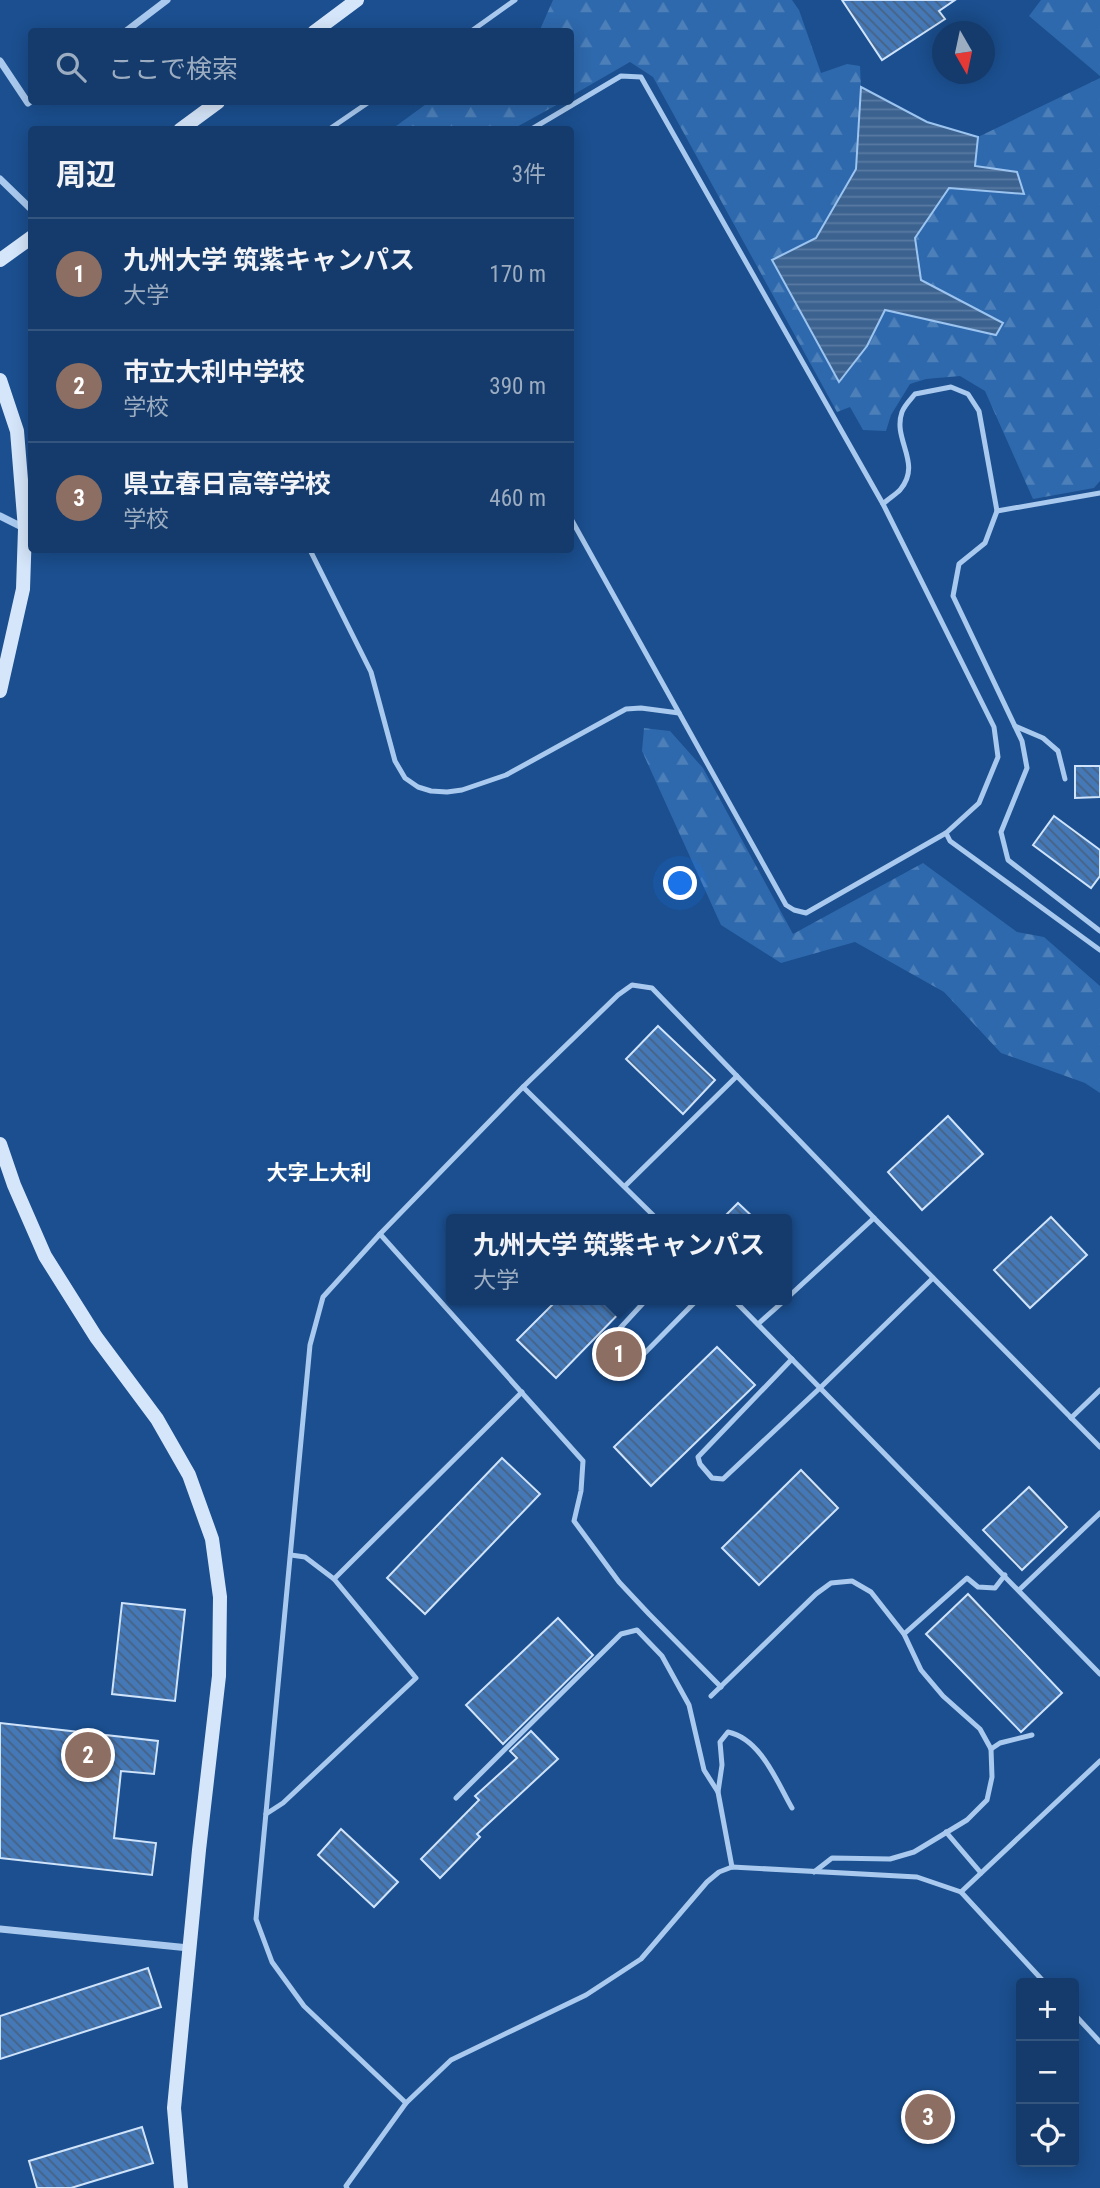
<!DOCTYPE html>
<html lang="ja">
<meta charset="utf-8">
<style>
:root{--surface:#143b6b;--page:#214673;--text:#f1f3f6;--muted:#9dadc1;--line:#33557e;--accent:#d6ab8b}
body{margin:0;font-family:"Roboto Condensed","Noto Sans JP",sans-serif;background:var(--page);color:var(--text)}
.controls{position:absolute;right:21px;bottom:21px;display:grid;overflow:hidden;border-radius:7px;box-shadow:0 4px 18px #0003}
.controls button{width:63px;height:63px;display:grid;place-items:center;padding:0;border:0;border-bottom:2px solid var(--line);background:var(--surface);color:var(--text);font:35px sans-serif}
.compass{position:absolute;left:932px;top:21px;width:63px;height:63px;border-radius:50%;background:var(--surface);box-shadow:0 4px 18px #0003;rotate:171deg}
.you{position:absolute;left:681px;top:884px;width:24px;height:24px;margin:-18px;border:5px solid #fff;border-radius:50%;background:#1a73e8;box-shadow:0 0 0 10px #1a73e833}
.badge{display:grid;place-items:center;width:46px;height:46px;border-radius:50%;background:var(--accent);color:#fff;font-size:23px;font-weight:700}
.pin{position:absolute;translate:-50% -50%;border:4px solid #fff;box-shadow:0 2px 7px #0006}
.popup{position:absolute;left:446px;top:1214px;width:346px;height:91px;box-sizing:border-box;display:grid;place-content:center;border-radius:7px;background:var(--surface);filter:drop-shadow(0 2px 5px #0005);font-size:23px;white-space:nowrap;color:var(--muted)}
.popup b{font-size:26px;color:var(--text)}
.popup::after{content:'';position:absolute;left:50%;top:100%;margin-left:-14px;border:14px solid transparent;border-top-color:var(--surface)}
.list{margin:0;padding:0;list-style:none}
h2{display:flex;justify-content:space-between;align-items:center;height:91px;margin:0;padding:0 28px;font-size:30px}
h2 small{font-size:23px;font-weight:400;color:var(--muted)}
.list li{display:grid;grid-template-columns:46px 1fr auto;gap:21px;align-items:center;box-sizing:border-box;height:112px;padding:0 28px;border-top:2px solid var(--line)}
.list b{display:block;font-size:26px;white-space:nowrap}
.list p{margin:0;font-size:23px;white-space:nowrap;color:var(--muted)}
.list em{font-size:23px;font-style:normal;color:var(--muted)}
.icon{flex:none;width:38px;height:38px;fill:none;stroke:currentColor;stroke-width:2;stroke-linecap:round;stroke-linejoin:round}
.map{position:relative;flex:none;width:1100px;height:2188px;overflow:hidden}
.search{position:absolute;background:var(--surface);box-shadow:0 4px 18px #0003;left:28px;top:28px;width:546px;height:77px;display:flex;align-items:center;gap:18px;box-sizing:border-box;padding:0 24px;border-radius:7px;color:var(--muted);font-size:26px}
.panel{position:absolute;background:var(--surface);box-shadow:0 4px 18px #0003;left:28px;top:126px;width:546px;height:427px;border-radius:7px}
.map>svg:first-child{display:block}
</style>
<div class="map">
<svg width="1100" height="2188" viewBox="0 0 1100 2188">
<defs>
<pattern id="forest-firs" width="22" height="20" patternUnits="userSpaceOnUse" patternTransform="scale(1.75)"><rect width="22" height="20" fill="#2e69ad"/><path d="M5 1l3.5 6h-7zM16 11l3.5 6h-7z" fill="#4d80b9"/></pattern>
<pattern id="water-rules" width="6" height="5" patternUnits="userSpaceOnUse" patternTransform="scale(1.75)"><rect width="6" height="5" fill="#3c6290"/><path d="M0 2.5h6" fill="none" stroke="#597aa1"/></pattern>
<pattern id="building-back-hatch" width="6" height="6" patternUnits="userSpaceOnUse" patternTransform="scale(1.75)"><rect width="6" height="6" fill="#4478b7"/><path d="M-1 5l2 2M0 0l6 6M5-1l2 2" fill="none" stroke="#486282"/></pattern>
</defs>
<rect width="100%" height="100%" fill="#1b4f8f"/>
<g fill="url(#forest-firs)">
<path d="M 553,0 L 792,0 L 799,10 L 821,73 L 847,64 L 860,66 L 861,87 L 856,169 L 816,238 L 867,346 L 885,310 L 996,335 L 1003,323 L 921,280 L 915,238 L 949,188 L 1016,172 L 975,167 L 978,137 L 1100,78 L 1100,481 L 1094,488 L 1033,499 L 985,391 L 960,376 L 926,379 L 910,384 L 891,415 L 886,431 L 863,430 L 850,407 L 837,412 L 653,77 L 630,62 L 571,96 L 570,32 L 539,32 Z"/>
<path d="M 1041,0 L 1100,0 L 1100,76 L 1029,16 Z"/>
<path d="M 429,102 L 562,102 L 513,129 L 392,129 Z"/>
<path d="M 644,728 L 670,731 L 703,768 L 793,934 L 923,863 L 1017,932 L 1044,937 L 1100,986 L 1100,1093 L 1085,1083 L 1001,1053 L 944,992 L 855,942 L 781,963 L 721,925 L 642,751 Z"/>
</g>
<path fill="url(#water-rules)" stroke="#9cc4f0" stroke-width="2" d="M 861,87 L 927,122 L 978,137 L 975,166 L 1017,172 L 1024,194 L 949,188 L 915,238 L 921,280 L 1003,323 L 996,335 L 885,310 L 867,346 L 839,382 L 772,260 L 816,238 L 856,169 Z"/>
<g fill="url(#building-back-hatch)" stroke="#cfe3fa" stroke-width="2">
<path d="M 842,0 L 955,0 L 939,11 L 945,19 L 882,60 Z"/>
<path d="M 1075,766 L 1100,766 L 1100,797 L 1075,798 Z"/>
<path d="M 1054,816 L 1100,850 L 1100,876 L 1091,888 L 1033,845 Z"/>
<path d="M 658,1026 L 715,1080 L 683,1114 L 626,1059 Z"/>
<path d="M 948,1116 L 983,1154 L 922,1210 L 888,1172 Z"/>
<path d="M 738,1203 L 755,1219 L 722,1219 Z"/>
<path d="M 1051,1217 L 1087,1255 L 1030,1308 L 994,1270 Z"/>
<path d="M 557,1300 L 632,1300 L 556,1378 L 517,1340 Z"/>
<path d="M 717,1347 L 755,1385 L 651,1486 L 614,1447 Z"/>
<path d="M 502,1458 L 540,1494 L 425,1614 L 387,1578 Z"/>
<path d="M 801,1470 L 838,1508 L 759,1585 L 722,1548 Z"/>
<path d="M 1029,1487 L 1067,1527 L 1022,1570 L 983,1530 Z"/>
<path d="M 968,1594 L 1062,1693 L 1021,1732 L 926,1634 Z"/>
<path d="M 122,1603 L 185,1610 L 175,1701 L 112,1694 Z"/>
<path d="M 558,1618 L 593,1655 L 503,1744 L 466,1705 Z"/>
<path d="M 0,1723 L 158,1741 L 154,1774 L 121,1771 L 114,1838 L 156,1843 L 152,1875 L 0,1858 Z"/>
<path d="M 531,1731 L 558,1759 L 477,1834 L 480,1837 L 440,1878 L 421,1859 L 479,1800 L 475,1796 L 517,1758 L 510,1751 Z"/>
<path d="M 341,1829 L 398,1882 L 374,1907 L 318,1855 Z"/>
<path d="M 148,1968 L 161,2007 L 0,2059 L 0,2016 Z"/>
<path d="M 142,2127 L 153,2163 L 71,2188 L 37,2188 L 29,2161 Z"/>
</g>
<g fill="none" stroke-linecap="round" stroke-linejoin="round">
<g stroke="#a9c9ee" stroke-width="5">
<path d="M 470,32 L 515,0"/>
<path d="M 328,130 L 369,102"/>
<path d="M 530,130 L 621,76 L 641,77 L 883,504 C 888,499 895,495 900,490 C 923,463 892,440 902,412 C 904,406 911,399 915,394 L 951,387 L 968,394 L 979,411 L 997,511 L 1100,493"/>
<path d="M 997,511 L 985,543 L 959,564 L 953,596 L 1022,741 L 1027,768 L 1001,832 L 1008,860 L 1100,931"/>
<path d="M 570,517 L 786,905 L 794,910 L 806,913 L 946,833 L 979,803 L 998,757 L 994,727 L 883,504"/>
<path d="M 310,550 L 371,672 L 395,761 L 405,778 L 418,787 L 431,791 L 447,792 L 462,790 L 506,775 L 626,709 L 641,708 L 679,713"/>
<path d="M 1015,726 L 1043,738 L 1058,751 L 1065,779"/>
<path d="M 946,833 L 950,841 L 1100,950"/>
<path d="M 523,1087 L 657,1219"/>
<path d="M 625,1186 L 737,1076"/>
<path d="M 380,1234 L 583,1461 L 581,1491 L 574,1521 L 619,1582 L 649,1614 L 721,1687"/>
<path d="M 787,1298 L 874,1218"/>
<path d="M 646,1300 L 599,1351 L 602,1362 L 611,1372 L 628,1370 L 697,1300"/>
<path d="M 734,1300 L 1100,1674"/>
<path d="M 758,1324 L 785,1300"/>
<path d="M 792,1359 L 698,1457 L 700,1464 L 712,1478 L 723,1479 L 821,1387 L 933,1278"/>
<path d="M 1071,1418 L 1100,1390"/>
<path d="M 334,1579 L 522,1392"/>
<path d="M 1019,1590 L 1100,1513"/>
<path d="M 904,1634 L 967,1578 L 978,1587 L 995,1588 L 1005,1575"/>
<path d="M 711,1696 L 816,1594 L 831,1583 L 852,1581 L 871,1592 L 904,1634 L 921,1670 L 943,1696 L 980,1729 L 991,1749 L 992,1777 L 987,1800 L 967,1820 L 914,1852 L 890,1859 L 832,1858 L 814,1872"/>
<path d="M 991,1749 L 1000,1743 L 1032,1735"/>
<path d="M 718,1792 L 722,1765 L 720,1742 L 728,1732 C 761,1739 777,1782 792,1808"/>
<path d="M 456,1798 L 621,1634 L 637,1630 L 662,1656 L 689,1705 L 704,1770 L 718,1792 L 732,1867"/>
<path d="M 266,1814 L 283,1803 L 416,1678 L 334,1579 L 305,1557 L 291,1555"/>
<path d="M 946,1832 L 981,1873"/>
<path d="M 961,1892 L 1100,1761"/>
<path d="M 1074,2014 L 1100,2042"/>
<path d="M 406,2103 L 304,2006 L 272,1962 L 256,1919 L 310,1345 L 323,1297 L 380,1234 L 523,1087 L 618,995 L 632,985 L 652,988 L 874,1218 L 1100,1447"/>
<path d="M 347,2188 L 346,2186 L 406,2103 L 451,2060 L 586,1995 L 641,1959 L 707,1882 L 719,1872 L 732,1867 L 917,1877 L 961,1892 L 1045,1983"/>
</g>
<g stroke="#a9c9ee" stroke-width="7">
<path d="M 125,32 L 167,0"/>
<path d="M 0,61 L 28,103 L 32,100"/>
<path d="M 0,179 L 32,210"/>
<path d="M 0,516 L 24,528"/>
<path d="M 0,1929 L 189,1948"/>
</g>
<g stroke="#d6e6fa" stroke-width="14">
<path d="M 314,32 L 357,0"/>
<path d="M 180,130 L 218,102"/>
<path d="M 0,260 L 32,237"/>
<path d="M 0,380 L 17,431 L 25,529 L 23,589 L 0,691"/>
<path d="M 0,1144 L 14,1185 L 45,1256 L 96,1337 L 157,1419 L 189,1475 L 212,1539 L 220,1597 L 219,1676 L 199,1850 L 174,2108 L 181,2188"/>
</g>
</g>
<g text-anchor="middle" stroke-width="6" stroke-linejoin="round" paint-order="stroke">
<g font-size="21" font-weight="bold" fill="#fff" stroke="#1b4f8f">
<text x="319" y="1180">大字上大利</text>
</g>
</g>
</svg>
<div class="controls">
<button>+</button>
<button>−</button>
<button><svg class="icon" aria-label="locate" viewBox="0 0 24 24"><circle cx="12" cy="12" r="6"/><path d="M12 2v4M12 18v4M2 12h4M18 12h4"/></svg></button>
</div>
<svg class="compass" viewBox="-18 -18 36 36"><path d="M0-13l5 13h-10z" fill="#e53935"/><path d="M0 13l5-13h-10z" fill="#9dadc1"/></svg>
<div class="you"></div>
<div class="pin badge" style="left:619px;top:1354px;background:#8d6e63">1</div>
<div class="popup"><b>九州大学 筑紫キャンパス</b>大学</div>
<div class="pin badge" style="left:88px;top:1755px;background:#8d6e63">2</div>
<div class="pin badge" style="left:928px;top:2117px;background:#8d6e63">3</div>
<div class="search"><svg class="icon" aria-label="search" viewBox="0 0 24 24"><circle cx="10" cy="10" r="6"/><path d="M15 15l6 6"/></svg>ここで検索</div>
<section class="panel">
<h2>周辺<small>3件</small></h2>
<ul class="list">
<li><span class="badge" style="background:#8d6e63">1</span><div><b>九州大学 筑紫キャンパス</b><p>大学</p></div><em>170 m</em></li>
<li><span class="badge" style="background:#8d6e63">2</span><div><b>市立大利中学校</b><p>学校</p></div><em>390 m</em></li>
<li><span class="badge" style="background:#8d6e63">3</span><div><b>県立春日高等学校</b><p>学校</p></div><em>460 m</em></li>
</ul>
</section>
</div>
